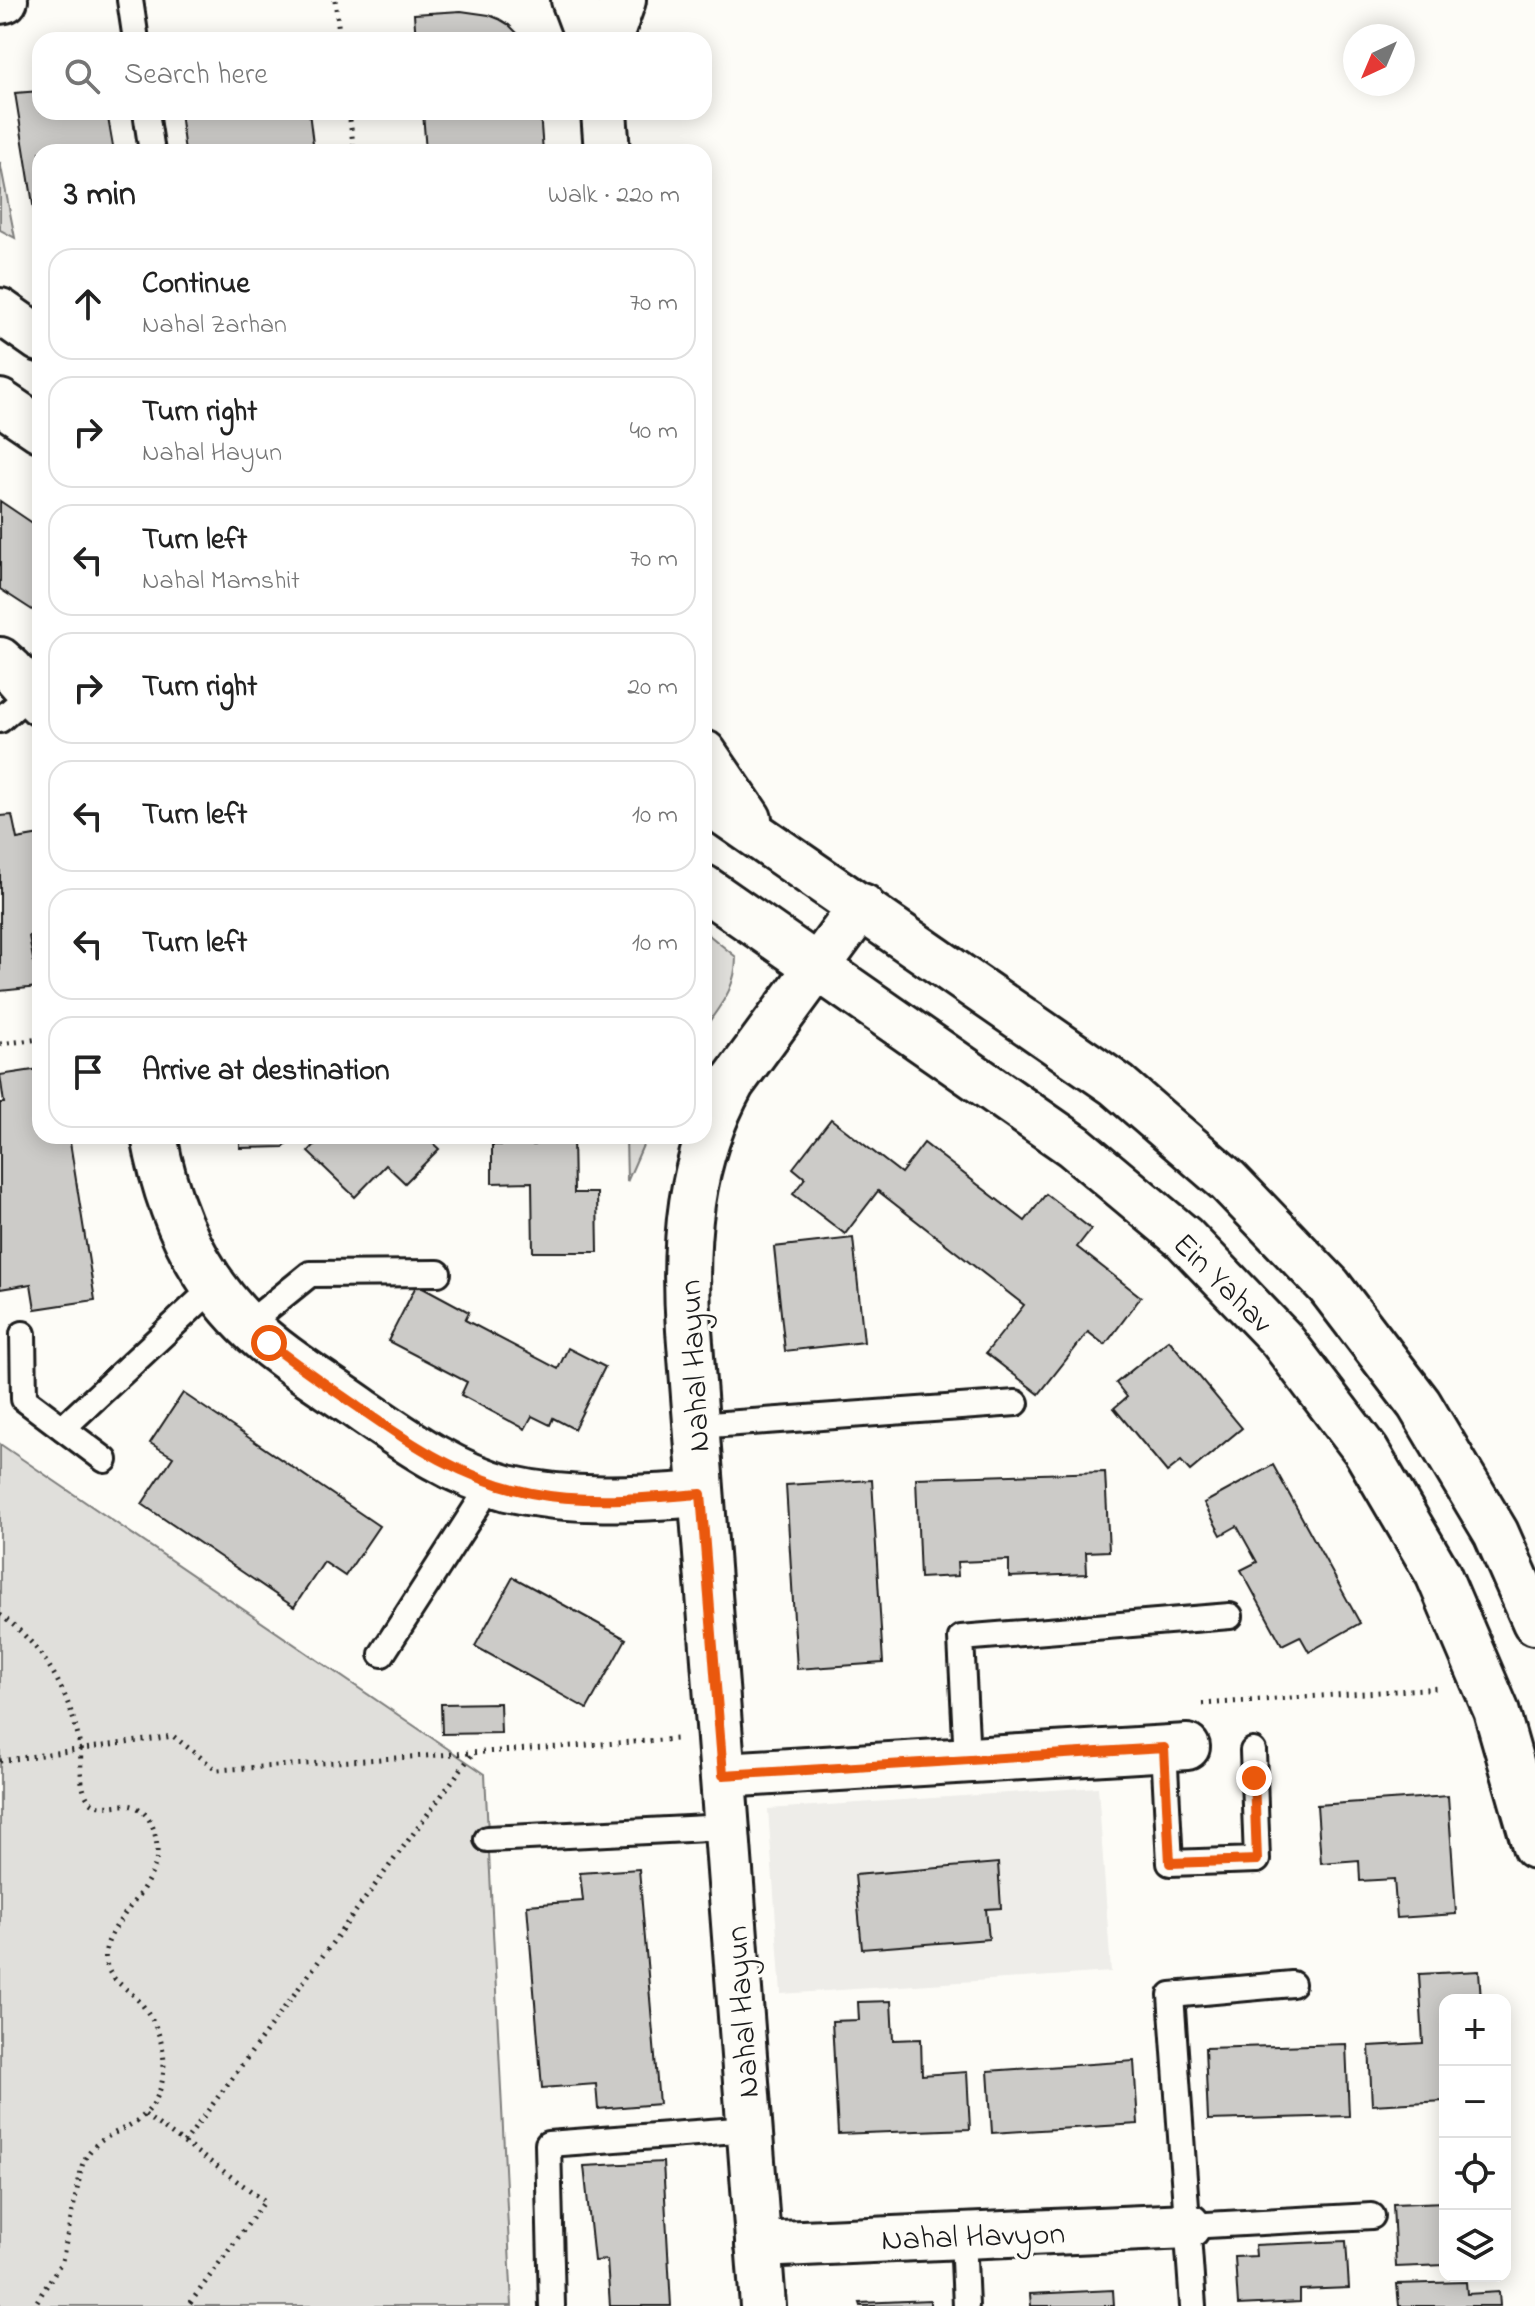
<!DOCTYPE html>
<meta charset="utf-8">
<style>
:root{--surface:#fff;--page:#f2f2f2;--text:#222;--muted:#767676;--line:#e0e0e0}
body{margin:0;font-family:"Indie Flower",sans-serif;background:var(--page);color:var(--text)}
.controls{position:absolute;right:24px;bottom:24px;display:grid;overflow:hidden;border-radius:16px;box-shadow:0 4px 20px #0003}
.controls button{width:72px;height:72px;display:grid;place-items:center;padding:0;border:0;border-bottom:2px solid var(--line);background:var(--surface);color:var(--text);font:40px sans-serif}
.compass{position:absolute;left:1343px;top:24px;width:72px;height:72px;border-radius:50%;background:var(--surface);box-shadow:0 4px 20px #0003;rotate:224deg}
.stop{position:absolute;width:24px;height:24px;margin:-18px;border:6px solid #ea580c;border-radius:50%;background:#fff}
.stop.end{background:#ea580c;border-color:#fff;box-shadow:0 2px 8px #0008}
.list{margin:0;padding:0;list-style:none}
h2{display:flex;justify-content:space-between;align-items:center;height:104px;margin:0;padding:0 32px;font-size:34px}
h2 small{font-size:26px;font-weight:400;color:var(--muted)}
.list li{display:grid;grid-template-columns:52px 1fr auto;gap:24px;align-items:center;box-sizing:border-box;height:112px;margin:0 16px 16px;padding:0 16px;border:2px solid var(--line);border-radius:24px}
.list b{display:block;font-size:30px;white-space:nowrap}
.list p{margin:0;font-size:26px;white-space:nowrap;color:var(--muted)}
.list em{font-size:26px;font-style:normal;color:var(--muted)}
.icon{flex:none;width:44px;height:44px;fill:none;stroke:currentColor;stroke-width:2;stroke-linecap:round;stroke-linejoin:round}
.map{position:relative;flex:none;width:1535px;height:2306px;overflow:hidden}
.search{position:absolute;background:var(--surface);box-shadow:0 4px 20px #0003;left:32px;top:32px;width:680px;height:88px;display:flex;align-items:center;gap:20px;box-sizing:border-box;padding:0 28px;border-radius:24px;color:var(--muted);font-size:30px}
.panel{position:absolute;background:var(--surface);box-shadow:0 4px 20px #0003;left:32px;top:144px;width:680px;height:1000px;border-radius:24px}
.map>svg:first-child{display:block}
</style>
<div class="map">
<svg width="1535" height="2306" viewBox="0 0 1535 2306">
<rect width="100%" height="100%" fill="#fdfcf7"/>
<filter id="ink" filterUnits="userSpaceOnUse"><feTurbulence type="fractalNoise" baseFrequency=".0125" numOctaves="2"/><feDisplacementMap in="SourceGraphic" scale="16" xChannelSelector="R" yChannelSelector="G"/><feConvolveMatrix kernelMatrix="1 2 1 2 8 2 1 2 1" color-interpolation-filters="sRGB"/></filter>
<g filter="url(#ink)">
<path fill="#eeede9" d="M 1098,1787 L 1111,1972 L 781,1994 L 768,1809 Z"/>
<g fill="#e0dfdb" stroke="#7e7e7c" stroke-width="2">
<path d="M 0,162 L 15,238 L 0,230 Z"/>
<path d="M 704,931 L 736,957 C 736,989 721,1004 704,1029 Z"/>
<path d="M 626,1136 L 647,1136 L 627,1182 Z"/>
<path d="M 0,1444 L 485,1774 L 512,2306 L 0,2306 Z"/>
</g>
<g fill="#cccbc8" stroke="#1c1c1c" stroke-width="2">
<path d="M 461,11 L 489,15 L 499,19 L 509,25 L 524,40 L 416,40 L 414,14 Z"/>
<path d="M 40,91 L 40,112 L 107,112 L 114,152 L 40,152 L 40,229 L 37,229 L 15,93 Z"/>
<path d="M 180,112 L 309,112 L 314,152 L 185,152 Z"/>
<path d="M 423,112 L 540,112 L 543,152 L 426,152 Z"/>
<path d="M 0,501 L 40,528 L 40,615 L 0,589 Z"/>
<path d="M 12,815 L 17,839 L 40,835 L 40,935 L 29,936 L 38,987 L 0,991 L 0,816 Z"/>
<path d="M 40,1069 L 40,1136 L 69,1136 L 95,1300 L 35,1309 L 31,1284 L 0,1289 L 0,1103 L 4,1103 L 0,1075 Z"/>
<path d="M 831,1119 L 901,1173 L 924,1143 L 1025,1221 L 1046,1194 L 1091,1229 L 1077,1247 L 1141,1297 L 1105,1345 L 1088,1332 L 1039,1394 L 986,1353 L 1024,1305 L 878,1191 L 845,1234 L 793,1194 L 805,1178 L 793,1168 Z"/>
<path d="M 240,1136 L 295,1136 L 284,1147 L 240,1148 Z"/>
<path d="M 317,1136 L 425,1136 L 439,1149 L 405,1183 L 386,1165 L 355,1197 L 308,1152 L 320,1139 Z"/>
<path d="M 534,1136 L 573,1136 L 574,1193 L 597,1193 L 598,1252 L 533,1252 L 532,1182 L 492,1183 L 492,1145 L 535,1145 Z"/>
<path d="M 853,1238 L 864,1342 L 785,1351 L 774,1247 Z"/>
<path d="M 417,1284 L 469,1312 L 465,1320 L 558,1369 L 568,1348 L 605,1367 L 574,1429 L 553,1418 L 550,1425 L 532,1416 L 525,1429 L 461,1395 L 467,1382 L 388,1341 Z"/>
<path d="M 1169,1340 L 1242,1428 L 1190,1471 L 1181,1461 L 1167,1472 L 1114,1408 L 1127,1397 L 1116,1383 Z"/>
<path d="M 183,1393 L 379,1526 L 345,1576 L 324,1562 L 294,1607 L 142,1504 L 173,1457 L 150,1443 Z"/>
<path d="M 1273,1465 L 1360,1623 L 1309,1652 L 1300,1636 L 1282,1645 L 1241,1570 L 1257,1562 L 1237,1526 L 1221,1535 L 1204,1503 Z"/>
<path d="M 1105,1472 L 1109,1551 L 1086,1552 L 1087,1574 L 1009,1577 L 1009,1560 L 957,1562 L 958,1576 L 920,1578 L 916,1478 Z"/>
<path d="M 872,1480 L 883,1663 L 797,1669 L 786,1485 Z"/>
<path d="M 513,1577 L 626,1639 L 587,1709 L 475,1646 Z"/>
<path d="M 500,1703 L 501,1733 L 442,1734 L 441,1704 Z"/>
<path d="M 1448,1796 L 1456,1914 L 1397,1918 L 1394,1879 L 1360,1881 L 1359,1860 L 1321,1863 L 1317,1805 Z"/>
<path d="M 998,1863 L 1001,1908 L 986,1909 L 989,1939 L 862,1949 L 855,1875 Z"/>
<path d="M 639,1869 L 659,2104 L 598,2109 L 596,2084 L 542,2088 L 527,1905 L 583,1901 L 580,1873 Z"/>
<path d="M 1479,1971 L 1481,2000 L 1445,2000 L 1445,2101 L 1372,2105 L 1369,2046 L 1423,2043 L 1419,1974 Z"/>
<path d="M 891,2001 L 893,2040 L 921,2039 L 922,2075 L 967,2072 L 970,2129 L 838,2134 L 832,2021 L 859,2020 L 858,2002 Z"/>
<path d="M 1346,2044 L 1349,2116 L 1208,2120 L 1205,2048 Z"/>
<path d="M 1134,2061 L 1138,2124 L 992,2133 L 988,2071 Z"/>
<path d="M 663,2162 L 671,2306 L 610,2306 L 607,2260 L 594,2261 L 584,2166 Z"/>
<path d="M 1445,2202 L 1445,2265 L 1396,2267 L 1393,2204 Z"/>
<path d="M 1346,2241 L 1349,2288 L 1300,2290 L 1300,2302 L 1238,2305 L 1235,2257 L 1256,2256 L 1255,2245 Z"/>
<path d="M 1466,2282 L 1467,2294 L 1499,2292 L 1500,2306 L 1399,2306 L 1397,2284 Z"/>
<path d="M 1113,2290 L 1114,2306 L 1031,2306 L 1030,2294 Z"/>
<path d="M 930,2300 L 930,2306 L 861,2306 L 860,2303 Z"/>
</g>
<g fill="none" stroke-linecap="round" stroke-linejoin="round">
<defs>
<g id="service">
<path d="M 130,0 L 136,40"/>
<path d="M 146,112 L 152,152"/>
<path d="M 0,720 L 32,692"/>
<path d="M 247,1325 L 310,1274 L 438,1273"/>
<path d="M 23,1334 L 24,1399 L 105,1460"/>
<path d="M 696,1426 L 1016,1403"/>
<path d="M 63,1428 L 214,1287"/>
<path d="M 382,1654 L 492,1483"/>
<path d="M 1164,1748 L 1170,1863 L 1257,1860 L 1253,1751"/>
<path d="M 967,1760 L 961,1638 L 1230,1616"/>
<path d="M 487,1839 L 727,1827"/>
<path d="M 1188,2226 L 1372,2216"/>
<path d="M 963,2236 L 966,2306"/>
<path d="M 552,2306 L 548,2144 L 750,2129"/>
<path d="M 1193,2306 L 1171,1995 L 1292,1984"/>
</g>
<g id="minor">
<path d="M 0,1 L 5,0"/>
<path d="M 0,660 L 11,670 L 40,703"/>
<path d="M 154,1136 C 167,1208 194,1272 246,1324 C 280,1358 324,1383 363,1411 C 408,1442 453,1474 507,1488 C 571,1503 636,1499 701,1494"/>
<path d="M 723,1775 L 1187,1747"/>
<path d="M 758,2245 L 1188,2226"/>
<path d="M 763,2306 L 689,1330 C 683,1242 689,1161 732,1083 L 862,906"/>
</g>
<g id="tertiary">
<path d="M 574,0 L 589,40"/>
<path d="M 609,40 L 623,0"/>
<path d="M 604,112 L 607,152"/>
<path d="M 0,311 L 40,339"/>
<path d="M 0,402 L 40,429"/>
<path d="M 704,753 L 749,819"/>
<path d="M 704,799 L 1117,1085 L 1228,1181 L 1329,1286 L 1419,1404 L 1496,1533 L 1535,1622"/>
<path d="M 704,888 L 1074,1146 L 1184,1238 L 1281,1339 L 1366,1451 L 1438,1574 L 1496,1710 L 1535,1846"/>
</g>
</defs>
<use href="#service" stroke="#1c1c1c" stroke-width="30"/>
<use href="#minor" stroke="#1c1c1c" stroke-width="50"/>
<use href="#tertiary" stroke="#1c1c1c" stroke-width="50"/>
<g stroke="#1c1c1c" stroke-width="5" stroke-dasharray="2 6" stroke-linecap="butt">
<path d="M 335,0 L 340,40"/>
<path d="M 349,112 L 354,152"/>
<path d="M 0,1044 L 40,1039"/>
<path d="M 0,1615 C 44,1645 71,1695 80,1747 C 82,1762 78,1787 89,1800 C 98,1810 113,1805 124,1805 C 149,1804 158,1834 157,1854 C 154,1893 99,1928 106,1962 C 109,1978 121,1984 132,1994 C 156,2016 169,2050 162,2082 C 149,2139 97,2122 82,2166 L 62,2261 L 34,2306"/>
<path d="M 1202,1704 L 1439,1688"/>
<path d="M 0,1761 L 173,1736 L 217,1770 L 677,1739"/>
<path d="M 145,2115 L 265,2201 L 188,2306"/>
<path d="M 184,2143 L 473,1753"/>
</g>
<use href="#service" stroke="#fdfcf7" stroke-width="24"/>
<use href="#minor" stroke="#fdfcf7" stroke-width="44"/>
<use href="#tertiary" stroke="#fdfcf7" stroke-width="44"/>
</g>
</g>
<g fill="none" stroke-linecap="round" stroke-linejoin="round" filter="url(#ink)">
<path stroke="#ea580c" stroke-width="10" d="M 269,1343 C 298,1366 328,1386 358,1407 C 412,1445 465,1480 531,1493 C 587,1504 645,1498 701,1494 L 723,1775 L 1164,1748 L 1170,1863 L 1257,1860 L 1254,1778"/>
</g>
<g text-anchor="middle" stroke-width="7" stroke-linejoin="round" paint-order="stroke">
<g font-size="32" fill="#1c1c1c" stroke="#fdfcf7">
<text transform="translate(1224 1282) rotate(45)" y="11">Ein Yahav</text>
<text transform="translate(693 1366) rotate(-93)" y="11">Nahal Hayun</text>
<text transform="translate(741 2012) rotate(-94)" y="11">Nahal Hayun</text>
<text transform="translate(973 2235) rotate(-2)" y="11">Nahal Havyon</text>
</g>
</g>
</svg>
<div class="controls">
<button>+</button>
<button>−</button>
<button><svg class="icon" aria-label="locate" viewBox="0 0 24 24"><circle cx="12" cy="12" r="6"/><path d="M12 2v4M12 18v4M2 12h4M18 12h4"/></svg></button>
<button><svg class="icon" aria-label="layers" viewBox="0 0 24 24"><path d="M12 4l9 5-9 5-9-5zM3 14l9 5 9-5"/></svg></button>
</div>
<svg class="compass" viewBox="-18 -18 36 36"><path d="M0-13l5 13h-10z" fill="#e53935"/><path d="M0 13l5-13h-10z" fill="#767676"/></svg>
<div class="stop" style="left:269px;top:1343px"></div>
<div class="stop end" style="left:1254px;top:1778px"></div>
<div class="search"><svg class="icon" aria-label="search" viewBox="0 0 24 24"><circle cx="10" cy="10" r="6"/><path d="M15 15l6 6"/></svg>Search here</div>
<section class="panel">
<h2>3 min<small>Walk · 220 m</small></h2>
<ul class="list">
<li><svg class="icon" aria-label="ahead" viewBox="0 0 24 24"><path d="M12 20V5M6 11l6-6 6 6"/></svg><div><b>Continue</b><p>Nahal Zarhan</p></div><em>70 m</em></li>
<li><svg class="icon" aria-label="right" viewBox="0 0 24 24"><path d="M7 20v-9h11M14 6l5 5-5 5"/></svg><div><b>Turn right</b><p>Nahal Hayun</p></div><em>40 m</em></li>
<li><svg class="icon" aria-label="left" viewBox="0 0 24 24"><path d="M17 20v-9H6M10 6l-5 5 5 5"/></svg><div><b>Turn left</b><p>Nahal Mamshit</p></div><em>70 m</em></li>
<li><svg class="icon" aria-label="right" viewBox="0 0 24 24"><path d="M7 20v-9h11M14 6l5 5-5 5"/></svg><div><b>Turn right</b></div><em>20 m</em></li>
<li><svg class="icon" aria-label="left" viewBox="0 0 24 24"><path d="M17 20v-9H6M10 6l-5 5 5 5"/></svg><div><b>Turn left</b></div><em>10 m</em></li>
<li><svg class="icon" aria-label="left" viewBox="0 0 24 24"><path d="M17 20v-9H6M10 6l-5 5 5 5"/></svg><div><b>Turn left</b></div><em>10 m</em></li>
<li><svg class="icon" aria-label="arrive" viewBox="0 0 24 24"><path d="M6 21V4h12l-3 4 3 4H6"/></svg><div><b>Arrive at destination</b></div></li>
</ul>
</section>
</div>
